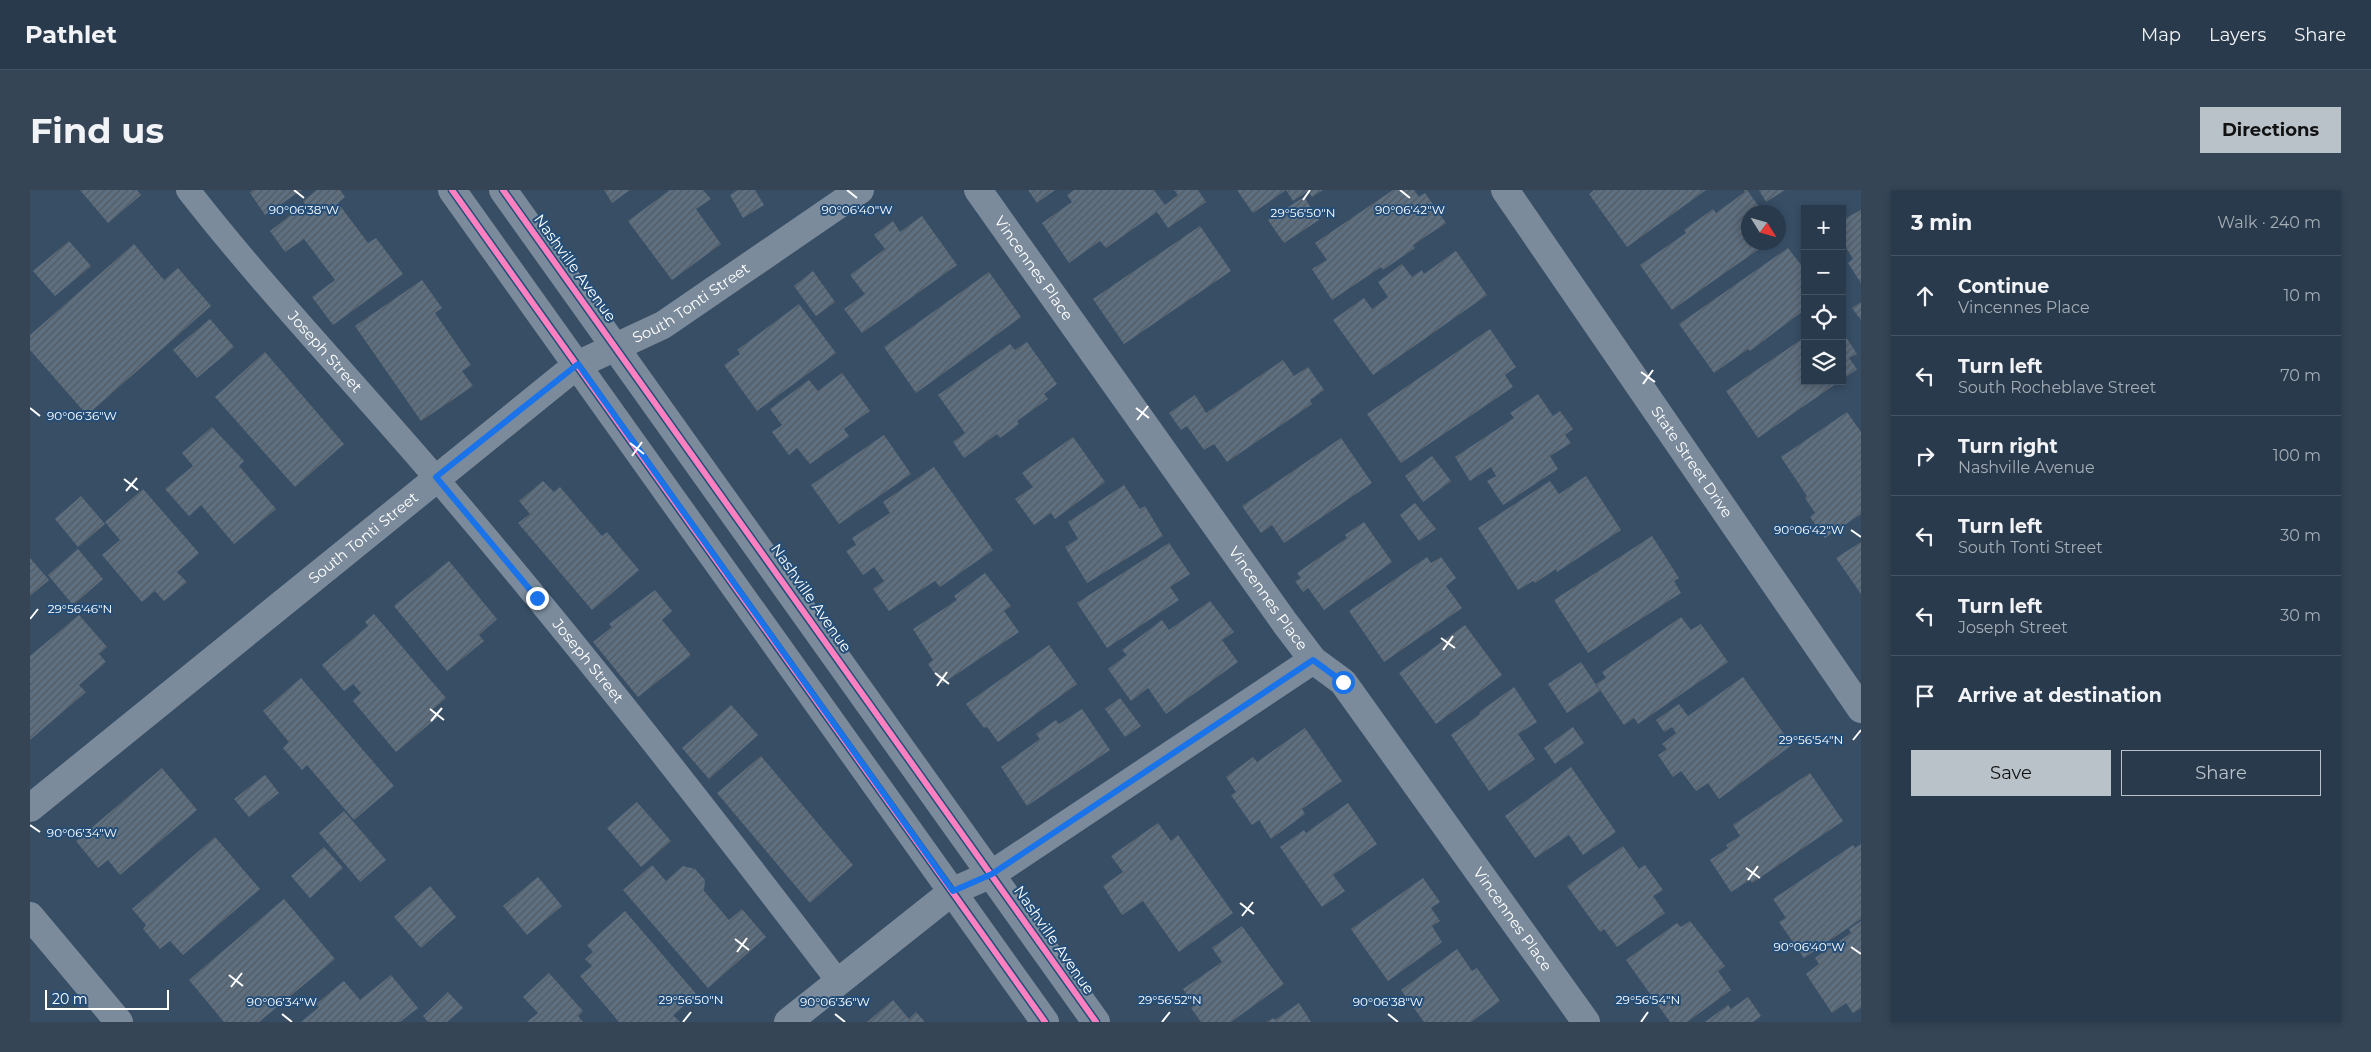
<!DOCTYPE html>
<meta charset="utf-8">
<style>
:root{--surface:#293a4c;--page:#354556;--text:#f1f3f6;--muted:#a5adb5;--line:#455464;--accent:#b9c1c9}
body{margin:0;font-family:Montserrat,sans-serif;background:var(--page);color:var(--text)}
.controls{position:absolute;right:15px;top:15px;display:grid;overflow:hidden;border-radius:0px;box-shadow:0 2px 8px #0003}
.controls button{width:45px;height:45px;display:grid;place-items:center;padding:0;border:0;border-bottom:1px solid var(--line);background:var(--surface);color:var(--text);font:25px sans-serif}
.compass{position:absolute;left:1711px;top:15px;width:45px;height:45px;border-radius:50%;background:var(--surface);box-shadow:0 2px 8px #0003;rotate:127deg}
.scale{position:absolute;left:15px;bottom:12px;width:124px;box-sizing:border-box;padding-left:5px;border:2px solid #fff;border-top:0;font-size:14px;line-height:18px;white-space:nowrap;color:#fff;-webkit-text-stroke:4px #244e78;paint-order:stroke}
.stop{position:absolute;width:15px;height:15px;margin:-11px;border:4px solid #1a73e8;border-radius:50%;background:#fff}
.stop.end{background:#1a73e8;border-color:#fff;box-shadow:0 1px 5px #0008}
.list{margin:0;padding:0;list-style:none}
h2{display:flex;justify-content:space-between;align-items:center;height:65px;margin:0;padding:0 20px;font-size:21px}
h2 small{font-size:16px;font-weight:400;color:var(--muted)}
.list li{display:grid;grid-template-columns:32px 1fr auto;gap:15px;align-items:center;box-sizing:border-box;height:80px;padding:0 20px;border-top:1px solid var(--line)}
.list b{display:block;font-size:19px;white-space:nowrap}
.list p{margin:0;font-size:16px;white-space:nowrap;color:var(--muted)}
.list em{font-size:16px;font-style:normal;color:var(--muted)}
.actions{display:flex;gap:10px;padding:15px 20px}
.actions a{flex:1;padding:11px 0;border:1px solid var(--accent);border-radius:0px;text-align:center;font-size:18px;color:var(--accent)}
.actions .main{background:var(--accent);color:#111}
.icon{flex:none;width:28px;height:28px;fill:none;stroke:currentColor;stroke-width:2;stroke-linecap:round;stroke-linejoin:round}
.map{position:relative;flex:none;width:1831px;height:832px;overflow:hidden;border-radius:0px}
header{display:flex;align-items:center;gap:30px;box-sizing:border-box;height:70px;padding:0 25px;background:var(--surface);border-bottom:1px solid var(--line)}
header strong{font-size:24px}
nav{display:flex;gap:28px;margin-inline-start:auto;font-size:18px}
.intro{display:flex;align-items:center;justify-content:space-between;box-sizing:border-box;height:120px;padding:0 30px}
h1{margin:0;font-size:35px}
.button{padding:12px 22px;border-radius:0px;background:var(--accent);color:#111;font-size:18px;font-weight:700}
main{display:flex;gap:30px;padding:0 30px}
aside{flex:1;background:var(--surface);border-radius:0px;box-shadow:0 2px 8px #0003}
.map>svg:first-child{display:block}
</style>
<header>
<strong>Pathlet</strong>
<nav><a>Map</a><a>Layers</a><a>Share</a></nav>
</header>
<div class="intro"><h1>Find us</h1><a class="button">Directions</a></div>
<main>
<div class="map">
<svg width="1831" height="832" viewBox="0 0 1831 832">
<defs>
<pattern id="building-hatch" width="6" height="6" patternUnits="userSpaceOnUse" patternTransform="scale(1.25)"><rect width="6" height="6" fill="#5e6f80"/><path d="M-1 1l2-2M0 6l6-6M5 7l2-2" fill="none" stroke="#535a61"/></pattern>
</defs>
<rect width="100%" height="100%" fill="#374e65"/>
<g fill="url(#building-hatch)">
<path d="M 50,0 L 107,0 L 111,5 L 78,33 Z"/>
<path d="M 223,0 L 272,0 L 235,25 L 220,3 Z"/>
<path d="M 287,0 L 310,0 L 315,7 L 308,13 L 338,53 L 346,48 L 373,84 L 303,135 L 282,107 L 305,90 L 274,49 L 255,62 L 240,41 L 275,14 L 273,11 Z"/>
<path d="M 574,0 L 600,0 L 582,13 Z"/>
<path d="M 640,0 L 673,0 L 681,9 L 666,19 L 691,54 L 642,90 L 598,31 Z"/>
<path d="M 708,0 L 725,0 L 734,15 L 713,28 L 700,5 Z"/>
<path d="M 998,0 L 1025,0 L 1007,13 Z"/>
<path d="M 1044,0 L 1124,0 L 1135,15 L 1148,5 L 1144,0 L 1168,0 L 1176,12 L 1138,38 L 1127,22 L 1076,58 L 1070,51 L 1039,73 L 1012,33 L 1042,12 L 1037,5 Z"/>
<path d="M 1207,0 L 1293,0 L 1282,7 L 1278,1 L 1263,11 L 1256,0 L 1223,23 Z"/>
<path d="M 1363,0 L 1384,0 L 1389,7 L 1395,3 L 1416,33 L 1383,55 L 1385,58 L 1353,80 L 1351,77 L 1302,110 L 1282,79 L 1297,70 L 1285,53 Z"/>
<path d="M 1564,0 L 1676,0 L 1597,57 L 1559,4 Z"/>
<path d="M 1714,0 L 1717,0 L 1733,22 L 1718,22 L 1718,52 L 1739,52 L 1642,120 L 1610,75 L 1656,43 L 1654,40 L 1683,19 L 1686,23 L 1715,2 Z"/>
<path d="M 1729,0 L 1755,0 L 1736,12 Z"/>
<path d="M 1274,7 L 1289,30 L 1254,53 L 1238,30 Z"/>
<path d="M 1831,20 L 1831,93 L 1818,73 L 1823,69 L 1812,51 L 1812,30 Z"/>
<path d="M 892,26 L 927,75 L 832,143 L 814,119 L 835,104 L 820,85 L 855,59 L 844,45 L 863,31 L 870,42 Z"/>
<path d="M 1170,36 L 1201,81 L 1094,154 L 1063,109 Z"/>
<path d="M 39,51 L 61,76 L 25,106 L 3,81 Z"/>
<path d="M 104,54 L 134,90 L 148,78 L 181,116 L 57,225 L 0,160 L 0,145 Z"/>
<path d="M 1758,58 L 1775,80 L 1775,123 L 1773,121 L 1720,161 L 1718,159 L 1684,183 L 1649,134 Z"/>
<path d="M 1426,61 L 1457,105 L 1343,185 L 1303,130 L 1334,108 L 1342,119 L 1358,107 L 1348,92 L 1372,74 L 1382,87 L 1392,80 L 1394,84 Z"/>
<path d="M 783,81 L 805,112 L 786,126 L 764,96 Z"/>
<path d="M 959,82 L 991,127 L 886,203 L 854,157 Z"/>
<path d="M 392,90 L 412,118 L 405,123 L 441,175 L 432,181 L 443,196 L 391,231 L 325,136 Z"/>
<path d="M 1831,112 L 1831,130 L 1822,118 Z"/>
<path d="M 769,114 L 806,163 L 727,221 L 694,175 L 710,164 L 707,160 Z"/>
<path d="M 180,129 L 204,157 L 167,188 L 143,160 Z"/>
<path d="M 1460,139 L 1486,177 L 1475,185 L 1483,197 L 1371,273 L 1337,224 Z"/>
<path d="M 1812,141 L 1827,164 L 1819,168 L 1827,179 L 1812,190 Z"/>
<path d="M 1775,147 L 1775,191 L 1810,191 L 1728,248 L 1696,201 Z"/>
<path d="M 997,152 L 1027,194 L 1014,204 L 1018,209 L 987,231 L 989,234 L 970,248 L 967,244 L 934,268 L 923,252 L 935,243 L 908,205 L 980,154 L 985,160 Z"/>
<path d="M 235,162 L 314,254 L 265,297 L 185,207 Z"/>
<path d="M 1253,170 L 1264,186 L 1278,177 L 1294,200 L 1280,210 L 1282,214 L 1197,272 L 1184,254 L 1174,260 L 1157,236 L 1151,240 L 1139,223 L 1165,205 L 1176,223 Z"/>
<path d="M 812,183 L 840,221 L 814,239 L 819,246 L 780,274 L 767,258 L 759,265 L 742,242 L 752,235 L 740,219 L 779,190 L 788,201 Z"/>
<path d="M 1508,204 L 1523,226 L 1530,221 L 1543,239 L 1535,245 L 1541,253 L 1520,266 L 1528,279 L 1473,315 L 1457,291 L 1466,286 L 1461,277 L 1440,291 L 1425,267 L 1484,228 L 1480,223 Z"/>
<path d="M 1817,222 L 1831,242 L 1831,324 L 1795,348 L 1780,327 L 1785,323 L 1775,308 L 1777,306 L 1751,267 Z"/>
<path d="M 182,237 L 214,271 L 209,276 L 246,319 L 204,354 L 171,315 L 159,326 L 135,299 L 163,276 L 152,263 Z"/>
<path d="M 854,245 L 881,284 L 809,334 L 781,295 Z"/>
<path d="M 1043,247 L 1075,292 L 1025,329 L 1021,323 L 1004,335 L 985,309 L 1003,297 L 992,283 Z"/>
<path d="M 1311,248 L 1342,293 L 1254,353 L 1242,335 L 1231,343 L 1212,316 Z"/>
<path d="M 1402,266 L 1421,291 L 1393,312 L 1375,286 Z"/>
<path d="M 904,277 L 963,360 L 910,397 L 905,391 L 859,421 L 843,399 L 854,391 L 844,377 L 833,385 L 816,361 L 826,355 L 822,348 L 860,323 L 853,312 Z"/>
<path d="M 1556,286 L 1591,340 L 1527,382 L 1526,379 L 1505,393 L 1503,391 L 1488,400 L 1448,338 L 1520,291 L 1529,304 Z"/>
<path d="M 513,291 L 524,302 L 530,297 L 572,346 L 577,342 L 609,380 L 562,420 L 488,333 L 500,324 L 489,311 Z"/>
<path d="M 1094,295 L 1110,319 L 1115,316 L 1133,346 L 1057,393 L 1035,357 L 1048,349 L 1038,332 Z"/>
<path d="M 113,299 L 169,363 L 147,382 L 157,392 L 134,411 L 125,401 L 112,412 L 72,365 L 90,350 L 75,332 Z"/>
<path d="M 51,306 L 75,334 L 48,357 L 25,329 Z"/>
<path d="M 1385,313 L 1406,339 L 1389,351 L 1370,325 Z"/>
<path d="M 1334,332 L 1362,372 L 1294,420 L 1278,398 L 1273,402 L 1265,391 L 1271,388 L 1267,383 L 1317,348 L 1315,345 Z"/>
<path d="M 1622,346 L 1649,388 L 1644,391 L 1651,403 L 1558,463 L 1524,410 Z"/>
<path d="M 1831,352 L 1831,404 L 1806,368 Z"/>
<path d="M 1139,353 L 1160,384 L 1140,397 L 1149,410 L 1077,458 L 1047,413 Z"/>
<path d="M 48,359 L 73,389 L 43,415 L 18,385 Z"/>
<path d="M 1397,367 L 1401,373 L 1411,367 L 1426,388 L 1416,396 L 1432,418 L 1354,472 L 1319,421 Z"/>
<path d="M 0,368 L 19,390 L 0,406 Z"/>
<path d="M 419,371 L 467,429 L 449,445 L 454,451 L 417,481 L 364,416 Z"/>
<path d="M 955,383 L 981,416 L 974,421 L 989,442 L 912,494 L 898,474 L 903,470 L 883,439 L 927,410 L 924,406 Z"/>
<path d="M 625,400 L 642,421 L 632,430 L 661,465 L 608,507 L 563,452 L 582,437 L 579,434 Z"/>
<path d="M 1180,411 L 1204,442 L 1192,450 L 1208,472 L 1136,524 L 1118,498 L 1101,511 L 1078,479 L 1097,465 L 1092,460 L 1132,430 L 1139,440 Z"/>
<path d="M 344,424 L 416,508 L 402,520 L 408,527 L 366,562 L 323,511 L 331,503 L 323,494 L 314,501 L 292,475 L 338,436 L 335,432 Z"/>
<path d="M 49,425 L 77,457 L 69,464 L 76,472 L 49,495 L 56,502 L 0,550 L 0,466 Z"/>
<path d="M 1651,427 L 1661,440 L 1671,434 L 1698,472 L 1608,534 L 1604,528 L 1594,535 L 1566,494 L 1576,488 L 1572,482 Z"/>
<path d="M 1435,435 L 1472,485 L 1406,534 L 1369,483 Z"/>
<path d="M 1019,455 L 1047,494 L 968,552 L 957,537 L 954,538 L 936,514 Z"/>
<path d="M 1551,472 L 1570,501 L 1537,523 L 1518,494 Z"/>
<path d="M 1713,487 L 1762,555 L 1689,609 L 1678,593 L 1666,601 L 1651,581 L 1643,587 L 1628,565 L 1637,559 L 1632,554 L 1646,543 L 1642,537 L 1634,542 L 1626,530 L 1649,514 L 1658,526 Z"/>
<path d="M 271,488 L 364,596 L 324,630 L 277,575 L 272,580 L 253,558 L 259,552 L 233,521 Z"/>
<path d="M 1484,497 L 1507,532 L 1488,544 L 1505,569 L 1459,601 L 1421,545 L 1450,524 L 1449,522 Z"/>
<path d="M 1090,508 L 1111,536 L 1095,547 L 1075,519 Z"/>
<path d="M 701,515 L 728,545 L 679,589 L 652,558 Z"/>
<path d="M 1052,519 L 1080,560 L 997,616 L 971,577 L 1010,549 L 1006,544 L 1026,530 L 1029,534 Z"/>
<path d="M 1543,537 L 1554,553 L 1525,574 L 1514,558 Z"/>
<path d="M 1275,538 L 1312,591 L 1272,619 L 1275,624 L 1241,649 L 1229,630 L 1222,635 L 1201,605 L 1206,602 L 1196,587 L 1223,567 L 1227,572 Z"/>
<path d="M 731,566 L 823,675 L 780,713 L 687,603 Z"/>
<path d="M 1541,577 L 1586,642 L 1553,665 L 1539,645 L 1505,668 L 1475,626 Z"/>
<path d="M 132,578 L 167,620 L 90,685 L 78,670 L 68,678 L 46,651 Z"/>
<path d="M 1780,583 L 1813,631 L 1722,693 L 1720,690 L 1701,702 L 1680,670 L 1698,658 L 1696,655 L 1710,646 L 1703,635 Z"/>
<path d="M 235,585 L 249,603 L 219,627 L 204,609 Z"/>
<path d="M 607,612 L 641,651 L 611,677 L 577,638 Z"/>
<path d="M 1318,613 L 1347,654 L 1303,685 L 1315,701 L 1292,717 L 1250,657 L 1274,640 L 1276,643 Z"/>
<path d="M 314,621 L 356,670 L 330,692 L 289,643 Z"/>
<path d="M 1128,633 L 1141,651 L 1148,645 L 1203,723 L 1149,762 L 1113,711 L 1092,725 L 1073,696 L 1093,682 L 1081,666 Z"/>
<path d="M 185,647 L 230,699 L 153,765 L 140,751 L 130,759 L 113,739 L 116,735 L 102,719 Z"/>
<path d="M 1831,654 L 1831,729 L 1774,768 L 1749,732 L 1756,728 L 1743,709 L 1823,655 L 1825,658 Z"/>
<path d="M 1593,656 L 1609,679 L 1615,675 L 1633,700 L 1623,706 L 1635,723 L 1587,757 L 1574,739 L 1570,742 L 1537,696 Z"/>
<path d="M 294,657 L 313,678 L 280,708 L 261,686 Z"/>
<path d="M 622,675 L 636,691 L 653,676 L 665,679 L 675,690 L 674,701 L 699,730 L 712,719 L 736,747 L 678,798 L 593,700 Z"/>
<path d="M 508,687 L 532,716 L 497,745 L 473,716 Z"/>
<path d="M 1393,688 L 1410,712 L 1401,718 L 1410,731 L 1402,736 L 1412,752 L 1358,791 L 1321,739 Z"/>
<path d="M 400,696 L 426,727 L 391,758 L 364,727 Z"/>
<path d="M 254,709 L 305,769 L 229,832 L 194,832 L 159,790 Z"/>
<path d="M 595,721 L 667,805 L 643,825 L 650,832 L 589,832 L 550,786 L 562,776 L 555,769 L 563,762 L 557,755 Z"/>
<path d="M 1660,731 L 1695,776 L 1688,781 L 1701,800 L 1657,832 L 1640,832 L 1596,770 L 1647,733 L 1651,737 Z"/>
<path d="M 1831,731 L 1831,818 L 1823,823 L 1816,813 L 1802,823 L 1776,784 L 1789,774 L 1785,768 L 1821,743 L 1819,739 Z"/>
<path d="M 1212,736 L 1254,794 L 1201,832 L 1171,832 L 1161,818 L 1164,815 L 1153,799 L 1192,772 L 1182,758 Z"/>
<path d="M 1427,759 L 1442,781 L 1447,778 L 1470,811 L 1441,832 L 1394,832 L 1371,800 Z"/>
<path d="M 519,783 L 553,821 L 548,826 L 553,832 L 497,832 L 508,823 L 493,807 Z"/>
<path d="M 361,785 L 388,818 L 370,832 L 271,832 L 289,817 L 286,814 L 314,791 L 330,810 Z"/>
<path d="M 418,802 L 433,818 L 417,832 L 398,832 L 393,826 Z"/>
<path d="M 1718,807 L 1731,826 L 1723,832 L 1675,832 L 1698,815 L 1701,819 Z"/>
<path d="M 863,810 L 879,829 L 886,822 L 895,832 L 837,832 Z"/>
<path d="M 1269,813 L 1281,832 L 1237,832 L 1243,828 L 1245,830 Z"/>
</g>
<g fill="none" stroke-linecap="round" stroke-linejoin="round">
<path stroke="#7b8b9c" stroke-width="24" id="s1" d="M 158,0 C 236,100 324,192 406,288 C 546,451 678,621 808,791"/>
<g stroke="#7b8b9c" stroke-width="28">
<path d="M 422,0 L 1015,832"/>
<path d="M 473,0 L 1066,832"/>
<path id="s2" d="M 948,0 L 1255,433 L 1283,470 L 1313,492 L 1556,832"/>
<path id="s3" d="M 1475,0 L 1831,519"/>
<path id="s4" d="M 0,618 L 547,175 L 633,135 L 830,0"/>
<path d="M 0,726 L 89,832"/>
<path d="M 758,832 L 923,701 L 962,684 L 1283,470"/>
</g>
<defs>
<g id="cycleway">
<path d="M 422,0 L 1015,832"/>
<path d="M 473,0 L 1066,832"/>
</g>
</defs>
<use href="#cycleway" stroke="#244e78" stroke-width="9"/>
<use href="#cycleway" stroke="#ff80c0" stroke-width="6"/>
</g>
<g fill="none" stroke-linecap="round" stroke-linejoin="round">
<path stroke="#1a73e8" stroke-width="6" d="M 507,408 L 406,287 L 548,174 L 923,701 L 962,684 L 1283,470 L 1313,492"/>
</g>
<path fill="none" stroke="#fff" stroke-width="2" d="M 264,0 L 274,8M 817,0 L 827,8M 1370,0 L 1380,8M 1273,10 L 1280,0M 1611,182 L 1625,192M 1613,194 L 1623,180M 0,218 L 10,226M 1106,218 L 1119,228M 1107,230 L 1118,216M 600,253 L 614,264M 602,266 L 612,252M 94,289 L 108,300M 96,301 L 107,288M 1821,340 L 1831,347M 0,429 L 8,419M 1411,448 L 1425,458M 1413,460 L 1423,446M 905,483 L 919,494M 907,496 L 917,482M 400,519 L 414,530M 401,531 L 412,518M 1823,550 L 1831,540M 0,635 L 10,642M 1716,678 L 1730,688M 1718,690 L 1728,676M 1210,713 L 1224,724M 1212,726 L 1223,712M 705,749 L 719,760M 1821,757 L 1831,764M 707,762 L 717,748M 199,785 L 213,796M 201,797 L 212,783M 252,824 L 262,832M 805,824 L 815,832M 1358,824 L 1368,832M 653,832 L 661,822M 1132,832 L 1140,822M 1611,832 L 1618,822"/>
<g text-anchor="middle" stroke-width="4" stroke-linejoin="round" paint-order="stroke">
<g font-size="15" fill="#fff" stroke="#244e78">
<text transform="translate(545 78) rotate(54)" y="5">Nashville Avenue</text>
<text dy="5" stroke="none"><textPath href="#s2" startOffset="96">Vincennes Place</textPath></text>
<text dy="5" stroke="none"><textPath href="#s4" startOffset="834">South Tonti Street</textPath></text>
<text dy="5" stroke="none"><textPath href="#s1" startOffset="212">Joseph Street</textPath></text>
<text dy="5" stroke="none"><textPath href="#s3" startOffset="330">State Street Drive</textPath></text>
<text dy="5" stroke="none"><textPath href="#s4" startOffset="429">South Tonti Street</textPath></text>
<text transform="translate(781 408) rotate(55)" y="5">Nashville Avenue</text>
<text dy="5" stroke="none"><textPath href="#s2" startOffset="501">Vincennes Place</textPath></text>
<text dy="5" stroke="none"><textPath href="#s1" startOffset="618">Joseph Street</textPath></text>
<text dy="5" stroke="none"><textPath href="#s2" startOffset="906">Vincennes Place</textPath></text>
<text transform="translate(1024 750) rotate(55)" y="5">Nashville Avenue</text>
</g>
</g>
<g font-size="12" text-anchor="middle" fill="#fff" stroke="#244e78" stroke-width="4" stroke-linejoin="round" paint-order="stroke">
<text x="274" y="24">90°06'38"W</text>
<text x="827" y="24">90°06'40"W</text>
<text x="1380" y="24">90°06'42"W</text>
<text x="1273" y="27">29°56'50"N</text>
<text x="52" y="230">90°06'36"W</text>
<text x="1779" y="344">90°06'42"W</text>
<text x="50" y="423">29°56'46"N</text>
<text x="1781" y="554">29°56'54"N</text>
<text x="52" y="647">90°06'34"W</text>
<text x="1779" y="761">90°06'40"W</text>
<text x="661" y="814">29°56'50"N</text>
<text x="1140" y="814">29°56'52"N</text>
<text x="1618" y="814">29°56'54"N</text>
<text x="252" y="816">90°06'34"W</text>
<text x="805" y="816">90°06'36"W</text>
<text x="1358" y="816">90°06'38"W</text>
</g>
</svg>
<div class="controls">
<button>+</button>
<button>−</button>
<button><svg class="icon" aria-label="locate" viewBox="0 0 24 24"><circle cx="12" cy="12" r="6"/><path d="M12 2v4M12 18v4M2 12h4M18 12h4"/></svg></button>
<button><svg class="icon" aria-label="layers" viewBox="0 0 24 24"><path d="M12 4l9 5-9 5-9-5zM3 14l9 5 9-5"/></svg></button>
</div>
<svg class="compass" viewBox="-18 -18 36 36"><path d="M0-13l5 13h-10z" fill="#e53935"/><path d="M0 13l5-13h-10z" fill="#a5adb5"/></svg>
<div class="scale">20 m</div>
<div class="stop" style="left:1313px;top:492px"></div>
<div class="stop end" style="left:507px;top:408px"></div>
</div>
<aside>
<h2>3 min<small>Walk · 240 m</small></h2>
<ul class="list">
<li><svg class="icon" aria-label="ahead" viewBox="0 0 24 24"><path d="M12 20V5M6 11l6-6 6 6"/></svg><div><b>Continue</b><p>Vincennes Place</p></div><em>10 m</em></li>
<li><svg class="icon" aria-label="left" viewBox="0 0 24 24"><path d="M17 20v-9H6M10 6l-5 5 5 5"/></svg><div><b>Turn left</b><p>South Rocheblave Street</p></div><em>70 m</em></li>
<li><svg class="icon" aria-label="right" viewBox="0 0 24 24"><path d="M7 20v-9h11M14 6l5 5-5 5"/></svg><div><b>Turn right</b><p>Nashville Avenue</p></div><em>100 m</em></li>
<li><svg class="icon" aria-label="left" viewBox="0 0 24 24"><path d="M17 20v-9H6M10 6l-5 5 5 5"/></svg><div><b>Turn left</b><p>South Tonti Street</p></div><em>30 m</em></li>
<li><svg class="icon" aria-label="left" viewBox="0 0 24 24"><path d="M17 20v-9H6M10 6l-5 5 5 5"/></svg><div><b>Turn left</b><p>Joseph Street</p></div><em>30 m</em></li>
<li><svg class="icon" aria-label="arrive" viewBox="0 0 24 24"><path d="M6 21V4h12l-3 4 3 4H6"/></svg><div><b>Arrive at destination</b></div></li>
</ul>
<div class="actions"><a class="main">Save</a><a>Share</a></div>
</aside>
</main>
